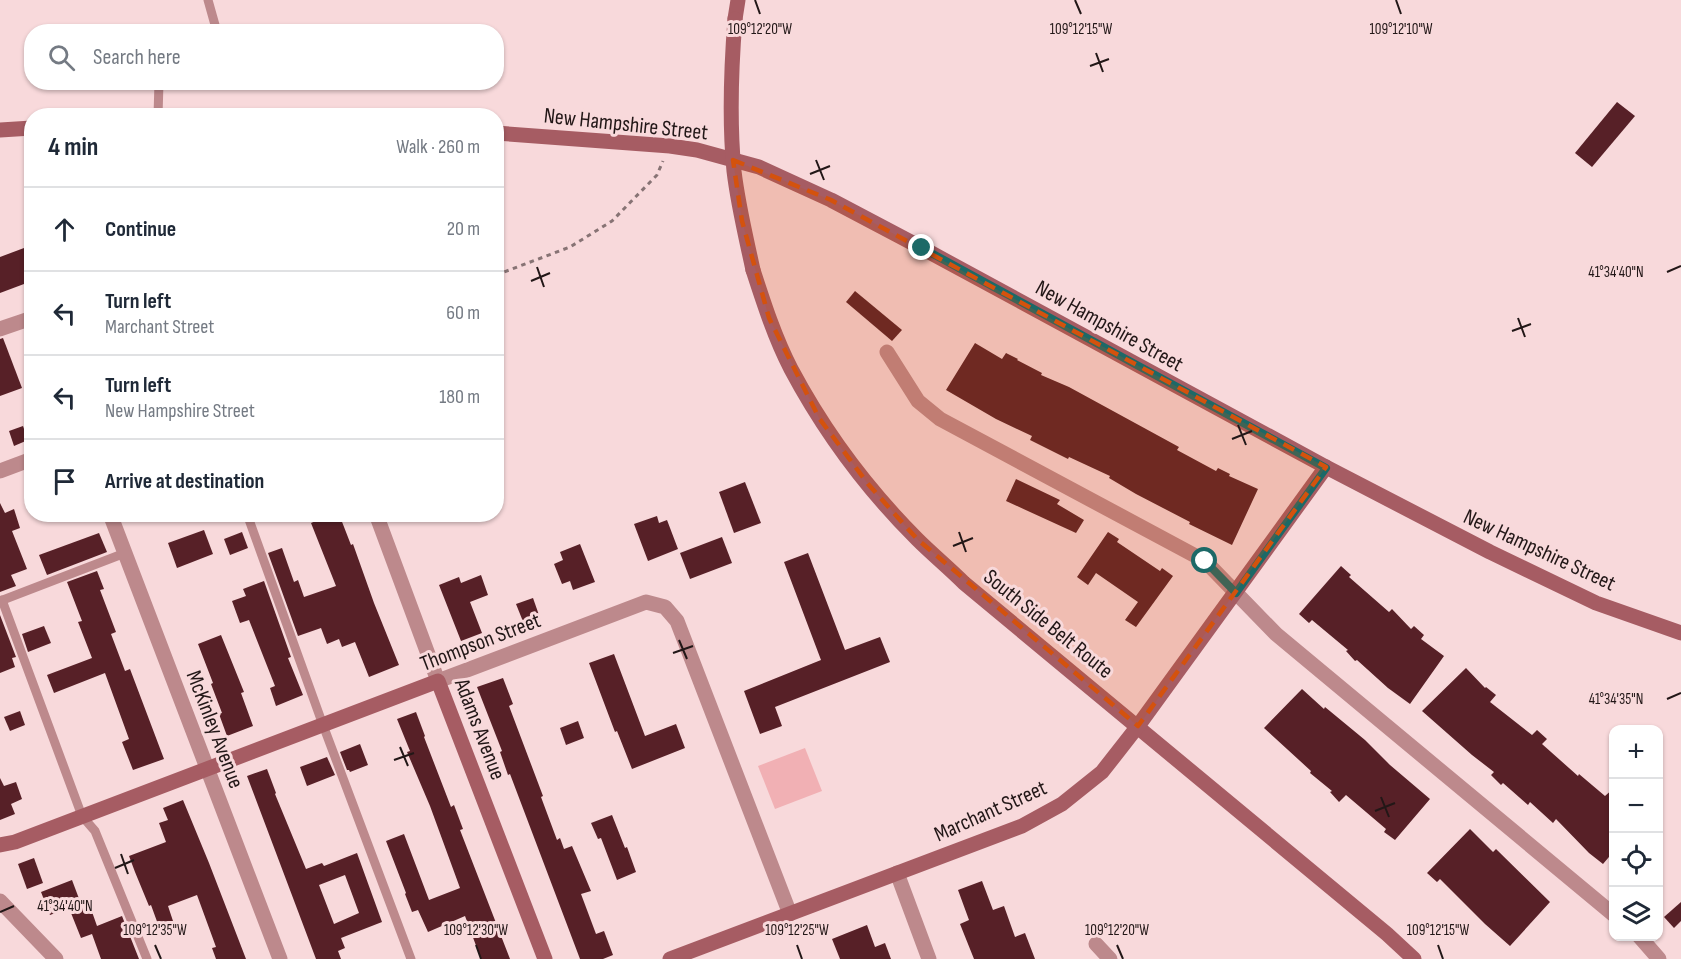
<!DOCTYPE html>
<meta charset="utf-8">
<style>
:root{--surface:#fff;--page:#f2f2f3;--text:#1f2937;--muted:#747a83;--line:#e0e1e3}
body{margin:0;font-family:"Sofia Sans Condensed",sans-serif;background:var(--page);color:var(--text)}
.controls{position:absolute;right:18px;bottom:18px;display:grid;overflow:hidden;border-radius:12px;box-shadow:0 2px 4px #0004}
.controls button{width:54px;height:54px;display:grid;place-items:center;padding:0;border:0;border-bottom:2px solid var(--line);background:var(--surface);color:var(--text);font:30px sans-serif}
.stop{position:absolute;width:18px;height:18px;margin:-14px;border:4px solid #1c6967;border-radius:50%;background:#fff}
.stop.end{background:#1c6967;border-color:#fff;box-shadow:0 2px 6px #0008}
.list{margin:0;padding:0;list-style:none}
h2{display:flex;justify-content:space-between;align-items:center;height:78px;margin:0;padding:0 24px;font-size:26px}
h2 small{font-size:20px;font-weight:400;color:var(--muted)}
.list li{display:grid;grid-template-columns:39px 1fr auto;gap:18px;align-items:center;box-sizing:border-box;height:84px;padding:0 24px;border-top:2px solid var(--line)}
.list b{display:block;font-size:22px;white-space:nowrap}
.list p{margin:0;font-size:20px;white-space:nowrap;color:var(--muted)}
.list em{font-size:20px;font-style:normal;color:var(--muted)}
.icon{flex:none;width:33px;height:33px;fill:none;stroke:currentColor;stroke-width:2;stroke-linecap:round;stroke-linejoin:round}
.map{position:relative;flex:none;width:1681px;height:959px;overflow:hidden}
.search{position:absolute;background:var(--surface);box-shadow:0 2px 4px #0004;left:24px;top:24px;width:480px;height:66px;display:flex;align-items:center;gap:15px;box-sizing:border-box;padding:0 21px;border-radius:24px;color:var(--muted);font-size:22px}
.panel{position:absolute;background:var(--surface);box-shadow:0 2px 4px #0004;left:24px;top:108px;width:480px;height:414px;border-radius:24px}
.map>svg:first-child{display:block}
</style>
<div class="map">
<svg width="1681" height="959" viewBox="0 0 1681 959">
<rect width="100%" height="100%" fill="#f8d9db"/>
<path fill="#f1b0b4" d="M 805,748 L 822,791 L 775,809 L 758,766 Z"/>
<g fill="#572027" fill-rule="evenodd">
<path d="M 1617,102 L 1635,116 L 1592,167 L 1575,153 Z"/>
<path d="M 32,245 L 32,281 L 0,293 L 0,257 Z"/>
<path d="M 855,291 L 902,330 L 892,341 L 846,302 Z"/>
<path d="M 3,338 L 22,388 L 0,396 L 0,339 Z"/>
<path d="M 975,343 L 1002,359 L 1006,353 L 1018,359 L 1017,360 L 1042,373 L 1041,375 L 1069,387 L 1179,447 L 1177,450 L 1216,471 L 1218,468 L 1230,474 L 1229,476 L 1258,489 L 1232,545 L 1189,524 L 1190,522 L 1136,494 L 1109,478 L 1110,476 L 1069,457 L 1068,459 L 1030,440 L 1032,436 L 996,419 L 946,390 Z"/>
<path d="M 23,426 L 28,440 L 14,446 L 9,431 Z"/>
<path d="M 1016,479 L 1060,500 L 1057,504 L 1084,520 L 1076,533 L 1006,501 Z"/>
<path d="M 745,482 L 761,523 L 734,533 L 719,492 Z"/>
<path d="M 0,503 L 5,513 L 14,509 L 20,528 L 12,531 L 27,569 L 11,575 L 16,586 L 0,592 Z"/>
<path d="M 332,514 L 339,514 L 351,545 L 353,544 L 374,603 L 399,665 L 369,677 L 355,642 L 342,647 L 339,639 L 327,644 L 321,628 L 298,636 L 268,553 L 282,548 L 294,582 L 298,580 L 304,597 L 336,586 L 311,523 Z"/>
<path d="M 657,516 L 659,523 L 667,520 L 678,549 L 648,561 L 634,524 Z"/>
<path d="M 204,530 L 213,554 L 177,568 L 168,543 Z"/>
<path d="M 242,532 L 248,548 L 230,555 L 224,539 Z"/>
<path d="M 1108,532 L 1119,539 L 1117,542 L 1160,571 L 1162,568 L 1173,576 L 1136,627 L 1125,620 L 1138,602 L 1096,573 L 1088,585 L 1077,577 Z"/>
<path d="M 99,533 L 107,552 L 47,575 L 39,555 Z"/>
<path d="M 722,537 L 732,563 L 690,579 L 680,553 Z"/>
<path d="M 580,544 L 595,582 L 573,590 L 570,581 L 562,584 L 554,564 L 563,560 L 560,552 Z"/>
<path d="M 808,553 L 845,650 L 880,637 L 890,662 L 775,707 L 782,726 L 760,734 L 744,691 L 821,660 L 784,562 Z"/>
<path d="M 1341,566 L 1351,575 L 1349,577 L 1389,612 L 1392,609 L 1411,629 L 1414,626 L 1424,635 L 1421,639 L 1444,656 L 1410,704 L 1388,688 L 1357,660 L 1355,661 L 1346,651 L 1348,650 L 1312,620 L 1309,623 L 1299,614 Z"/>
<path d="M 97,571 L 104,589 L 100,590 L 116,632 L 111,634 L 125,671 L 130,669 L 164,759 L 133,770 L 122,742 L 129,739 L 105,673 L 54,693 L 47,675 L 92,658 L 78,622 L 82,621 L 67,582 Z"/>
<path d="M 481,575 L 488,595 L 470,602 L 482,633 L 461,641 L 439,585 L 459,577 L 461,583 Z"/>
<path d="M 264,581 L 291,657 L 288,658 L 303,695 L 276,706 L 270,688 L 275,686 L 249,620 L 240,623 L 232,601 L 246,596 L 243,589 Z"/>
<path d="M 533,598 L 540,618 L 524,624 L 516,604 Z"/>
<path d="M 0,615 L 16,657 L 12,658 L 15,667 L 0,673 Z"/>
<path d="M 44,626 L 51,643 L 28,652 L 22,634 Z"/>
<path d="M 221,635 L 244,692 L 241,693 L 253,726 L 227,736 L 219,714 L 222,713 L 211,684 L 213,683 L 198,644 Z"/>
<path d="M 614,654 L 645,736 L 676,724 L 685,748 L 632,769 L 617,731 L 615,732 L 589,663 Z"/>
<path d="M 1466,668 L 1485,688 L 1486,687 L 1496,695 L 1490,702 L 1532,735 L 1537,730 L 1547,739 L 1542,744 L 1578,776 L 1579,774 L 1605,796 L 1614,788 L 1614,851 L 1603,864 L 1589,853 L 1556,819 L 1553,823 L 1530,802 L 1528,805 L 1503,783 L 1501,785 L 1491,775 L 1494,772 L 1472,755 L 1422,711 Z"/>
<path d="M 503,678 L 513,704 L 509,706 L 543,796 L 541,797 L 557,840 L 560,838 L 564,849 L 572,846 L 591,891 L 581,894 L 596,934 L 604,931 L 613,955 L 603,959 L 580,959 L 510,774 L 508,775 L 500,752 L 502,751 L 477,687 Z"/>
<path d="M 1302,689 L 1324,709 L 1325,707 L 1365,740 L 1390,765 L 1430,799 L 1395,840 L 1384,832 L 1386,829 L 1346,795 L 1339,802 L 1330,792 L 1332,791 L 1310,773 L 1311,771 L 1264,728 Z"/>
<path d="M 20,711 L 25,725 L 10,731 L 4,717 Z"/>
<path d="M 416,712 L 425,736 L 424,737 L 451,807 L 454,805 L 463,829 L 460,830 L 510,959 L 481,959 L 465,916 L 428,932 L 418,910 L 412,912 L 405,894 L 406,893 L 386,841 L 404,834 L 429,900 L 460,888 L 430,806 L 407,752 L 410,751 L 397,719 Z"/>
<path d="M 578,721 L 584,738 L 566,745 L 560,728 Z"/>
<path d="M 360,744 L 368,765 L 350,772 L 349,770 L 347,770 L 340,752 Z"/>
<path d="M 327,757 L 335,775 L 307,786 L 300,767 Z"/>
<path d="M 267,769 L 276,793 L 275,794 L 306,869 L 322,863 L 324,866 L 357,853 L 382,922 L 341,938 L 345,948 L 338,951 L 341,959 L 316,959 L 247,776 ZM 345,875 L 359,913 L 334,924 L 319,885 Z"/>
<path d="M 0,778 L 4,786 L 16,782 L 22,799 L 11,804 L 15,814 L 0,820 Z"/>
<path d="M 183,800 L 209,863 L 246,959 L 216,959 L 212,948 L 216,947 L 197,895 L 168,906 L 173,921 L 159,927 L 151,905 L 149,906 L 135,872 L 129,856 L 166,842 L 159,823 L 168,820 L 163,808 Z"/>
<path d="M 612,815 L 625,848 L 627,847 L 636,872 L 617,880 L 601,838 L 598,839 L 591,823 Z"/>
<path d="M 1470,829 L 1493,852 L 1496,849 L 1550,902 L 1510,946 L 1485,924 L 1440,879 L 1437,882 L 1427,873 Z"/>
<path d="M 34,858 L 43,883 L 27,889 L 18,864 Z"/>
<path d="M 72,880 L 84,912 L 91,909 L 97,926 L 122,916 L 139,959 L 101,959 L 92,934 L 81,938 L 69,908 L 50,915 L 41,892 Z"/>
<path d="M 982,881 L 993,910 L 1004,906 L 1015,937 L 1025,933 L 1035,959 L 974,959 L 960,924 L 969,920 L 958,890 Z"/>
<path d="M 1681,902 L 1681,921 L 1674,928 L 1664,917 Z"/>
<path d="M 867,925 L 875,947 L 885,943 L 891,959 L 840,959 L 832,939 Z"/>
</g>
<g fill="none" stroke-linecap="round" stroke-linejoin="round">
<path stroke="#877374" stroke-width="3" stroke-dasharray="4.5 4.5" stroke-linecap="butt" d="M 496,275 L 570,247 L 612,221 L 657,175 L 663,161"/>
<g stroke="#bd898c" stroke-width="9">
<path d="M 208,0 L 217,32"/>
<path d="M 158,116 L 159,82"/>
<path d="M 247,514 L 323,725 L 411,959"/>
<path d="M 2,600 L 82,816 L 95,831 L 147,959"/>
<path d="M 0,601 L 125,553"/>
</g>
<g stroke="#bd898c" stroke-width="15">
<path d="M 0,329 L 32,318"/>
<path d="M 887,352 L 918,401 L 940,419 L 1205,561 L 1276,634 L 1614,915"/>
<path d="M 0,471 L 32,459"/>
<path d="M 110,514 L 280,959"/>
<path d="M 376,514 L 438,681 L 646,602 L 665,607 L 677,621 L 790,914"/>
<path d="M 897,873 L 929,959"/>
<path d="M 0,901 L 56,959"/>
<path d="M 1639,936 L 1659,959"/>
<path d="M 1096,944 L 1110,959"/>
</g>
<g stroke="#a65c63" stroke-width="15">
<path d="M 735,19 L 738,0"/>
<path d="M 0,130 L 32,128"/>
<path d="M 496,133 L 670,146 L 697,150 L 759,167 L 831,200 L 922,248 L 1326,467 L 1490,552 L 1596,603 L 1681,633"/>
<path d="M 753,270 C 764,304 775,338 791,369 C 824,431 867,489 917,539 C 932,554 949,568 964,583 L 1387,934 L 1414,959"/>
<path d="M 0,845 L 15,842 L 438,681 L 545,959"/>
<path d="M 670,959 L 1022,826 L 1062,804 L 1102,772 L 1138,726 L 1326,467"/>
</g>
<path stroke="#a65c63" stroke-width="15" d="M 735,19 C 731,70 729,120 734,171 C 738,205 746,237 753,270"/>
</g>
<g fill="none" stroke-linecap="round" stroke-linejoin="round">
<path stroke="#1c6967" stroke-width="8" d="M 922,248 L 1326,468 L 1236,593 L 1205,561"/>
</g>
<path fill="#d4520d" fill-opacity="0.2" stroke="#d4520d" stroke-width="4.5" stroke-dasharray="12 8" stroke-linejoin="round" d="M 733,160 L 831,200 L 1326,467 L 1138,726 L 917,539 L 868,484 L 819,418 L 769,318 L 742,221 Z"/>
<path fill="none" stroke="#221717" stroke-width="2" d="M 755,0 L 760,14M 1075,0 L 1081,14M 1396,0 L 1401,14M 1096,53 L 1103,72M 1090,66 L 1109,59M 816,160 L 824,180M 810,174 L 830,166M 537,267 L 544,287M 1667,272 L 1681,266M 531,281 L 550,273M 1518,318 L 1525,337M 1512,331 L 1531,324M 1238,425 L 1246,445M 1232,439 L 1252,431M 959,532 L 966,552M 953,546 L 973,538M 679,640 L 687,659M 673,653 L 693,646M 1667,699 L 1681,693M 400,747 L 408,766M 394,760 L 414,753M 1381,797 L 1389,817M 1375,811 L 1395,803M 121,854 L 128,874M 115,868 L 134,860M 0,912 L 14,906M 155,945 L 161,959M 476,945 L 481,959M 797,945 L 802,959M 1117,945 L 1123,959M 1438,945 L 1443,959"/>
<g text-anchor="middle" stroke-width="6" stroke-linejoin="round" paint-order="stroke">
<g font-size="22" fill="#221717" stroke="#f8d9db">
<text transform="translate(626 123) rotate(6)" y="8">New Hampshire Street</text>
<text transform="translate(1110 325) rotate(29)" y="8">New Hampshire Street</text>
<text transform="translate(1540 549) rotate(25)" y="8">New Hampshire Street</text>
<text transform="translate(1049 623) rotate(39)" y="8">South Side Belt Route</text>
<text transform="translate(480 641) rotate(-21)" y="8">Thompson Street</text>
<text transform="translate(216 729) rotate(69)" y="8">McKinley Avenue</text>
<text transform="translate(481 729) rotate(69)" y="8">Adams Avenue</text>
<text transform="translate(990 810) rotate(-24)" y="8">Marchant Street</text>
</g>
</g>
<g font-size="15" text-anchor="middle" fill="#221717" stroke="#f8d9db" stroke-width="6" stroke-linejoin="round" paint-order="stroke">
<text x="760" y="34">109°12'20"W</text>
<text x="1081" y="34">109°12'15"W</text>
<text x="1401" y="34">109°12'10"W</text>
<text x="1616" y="277">41°34'40"N</text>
<text x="1616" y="704">41°34'35"N</text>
<text x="65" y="911">41°34'40"N</text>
<text x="155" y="935">109°12'35"W</text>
<text x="476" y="935">109°12'30"W</text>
<text x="797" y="935">109°12'25"W</text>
<text x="1117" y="935">109°12'20"W</text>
<text x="1438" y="935">109°12'15"W</text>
</g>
</svg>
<div class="controls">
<button>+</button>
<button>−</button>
<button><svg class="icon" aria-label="locate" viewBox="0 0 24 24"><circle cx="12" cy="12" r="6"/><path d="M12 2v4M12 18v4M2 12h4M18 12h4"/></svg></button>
<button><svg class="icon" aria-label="layers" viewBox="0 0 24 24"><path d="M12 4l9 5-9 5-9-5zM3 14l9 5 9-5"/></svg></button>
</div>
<div class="stop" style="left:1205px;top:561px"></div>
<div class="stop end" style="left:922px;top:248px"></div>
<div class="search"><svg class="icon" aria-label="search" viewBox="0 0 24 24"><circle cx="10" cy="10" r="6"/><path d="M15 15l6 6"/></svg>Search here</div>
<section class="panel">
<h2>4 min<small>Walk · 260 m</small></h2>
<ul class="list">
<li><svg class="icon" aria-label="ahead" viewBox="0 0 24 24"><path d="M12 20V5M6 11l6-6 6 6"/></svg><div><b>Continue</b></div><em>20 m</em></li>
<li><svg class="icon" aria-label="left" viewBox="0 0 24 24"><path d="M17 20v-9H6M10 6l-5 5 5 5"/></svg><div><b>Turn left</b><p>Marchant Street</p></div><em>60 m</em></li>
<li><svg class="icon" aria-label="left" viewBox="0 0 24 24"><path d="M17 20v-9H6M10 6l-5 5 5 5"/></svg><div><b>Turn left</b><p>New Hampshire Street</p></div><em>180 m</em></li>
<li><svg class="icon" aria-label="arrive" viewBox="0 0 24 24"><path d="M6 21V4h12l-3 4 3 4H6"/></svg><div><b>Arrive at destination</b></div></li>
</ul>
</section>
</div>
